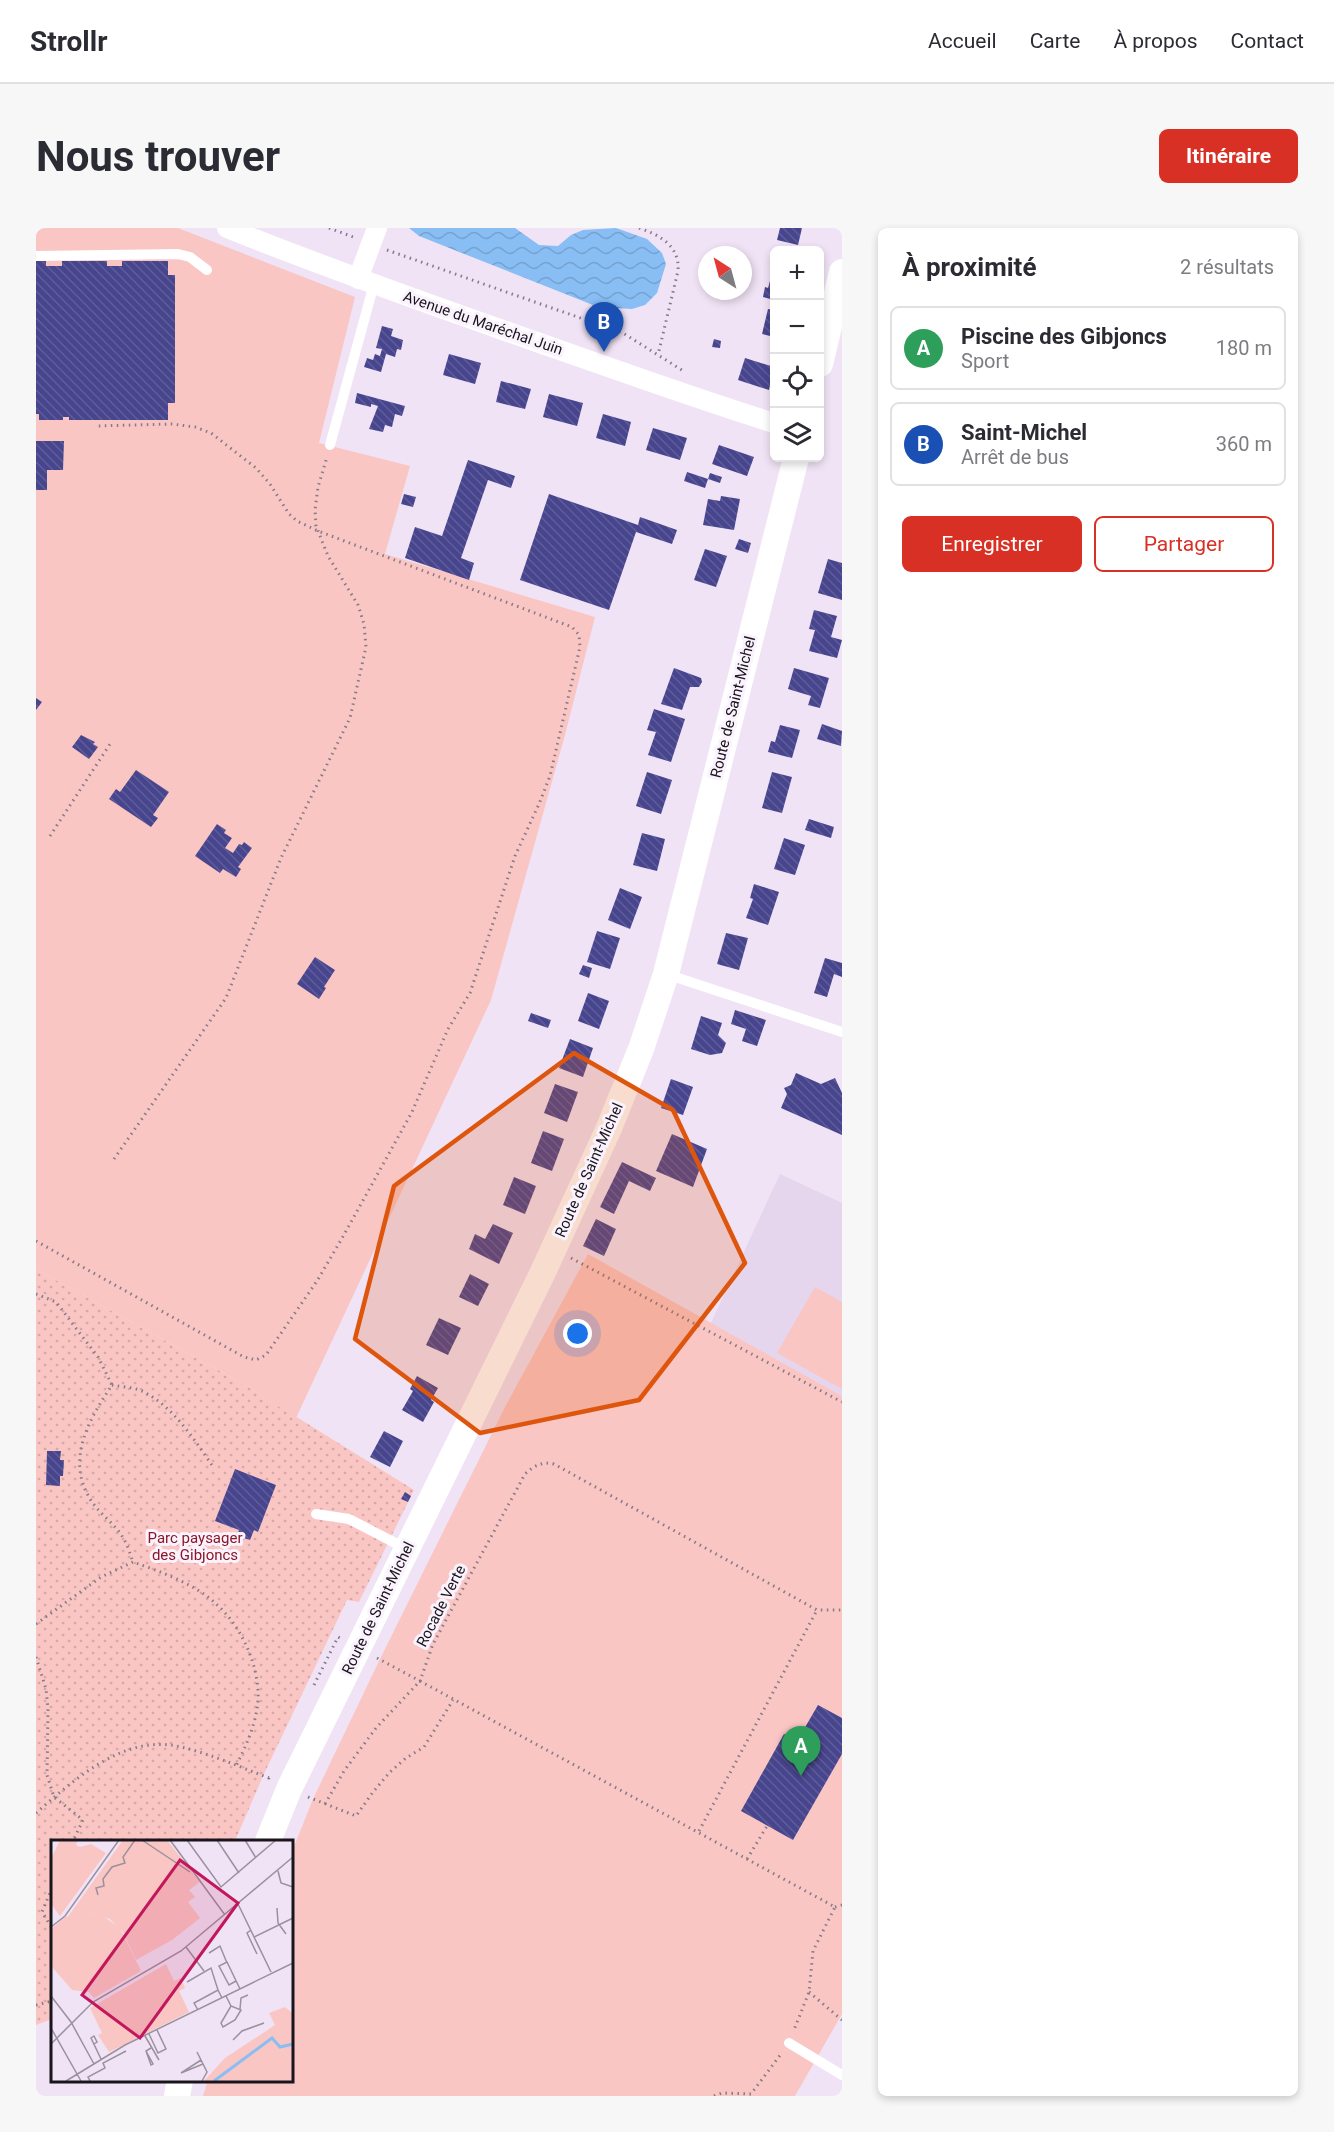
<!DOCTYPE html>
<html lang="fr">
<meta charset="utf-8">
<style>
:root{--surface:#fff;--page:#f7f7f7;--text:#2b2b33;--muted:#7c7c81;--line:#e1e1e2;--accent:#d93025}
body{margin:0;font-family:Roboto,sans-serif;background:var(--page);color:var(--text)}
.controls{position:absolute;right:18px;top:18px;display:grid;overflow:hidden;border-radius:9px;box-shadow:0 3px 9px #0003}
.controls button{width:54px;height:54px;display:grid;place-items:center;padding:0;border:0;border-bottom:2px solid var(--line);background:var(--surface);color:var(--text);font:30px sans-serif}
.compass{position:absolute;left:662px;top:18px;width:54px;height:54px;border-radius:50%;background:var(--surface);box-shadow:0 3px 9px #0003;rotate:324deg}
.you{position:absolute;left:542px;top:1106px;width:21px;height:21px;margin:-15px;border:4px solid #fff;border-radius:50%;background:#1a73e8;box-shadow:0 0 0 9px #1a73e833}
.badge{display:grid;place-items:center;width:39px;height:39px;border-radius:50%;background:var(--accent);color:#fff;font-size:20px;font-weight:700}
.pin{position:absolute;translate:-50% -50px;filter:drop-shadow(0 2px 3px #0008)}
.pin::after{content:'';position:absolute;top:32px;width:21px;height:18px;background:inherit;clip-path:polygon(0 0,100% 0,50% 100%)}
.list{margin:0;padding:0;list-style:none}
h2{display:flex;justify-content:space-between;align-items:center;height:78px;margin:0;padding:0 24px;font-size:26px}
h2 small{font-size:20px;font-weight:400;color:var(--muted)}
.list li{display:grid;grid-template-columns:39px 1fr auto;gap:18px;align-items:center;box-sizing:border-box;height:84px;margin:0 12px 12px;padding:0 12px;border:2px solid var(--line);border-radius:9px}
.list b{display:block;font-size:22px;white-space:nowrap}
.list p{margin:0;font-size:20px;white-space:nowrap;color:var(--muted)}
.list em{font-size:20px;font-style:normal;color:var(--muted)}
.actions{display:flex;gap:12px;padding:18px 24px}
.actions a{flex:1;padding:14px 0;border:2px solid var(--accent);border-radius:9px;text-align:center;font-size:21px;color:var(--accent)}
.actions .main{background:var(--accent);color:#fff}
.icon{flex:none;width:33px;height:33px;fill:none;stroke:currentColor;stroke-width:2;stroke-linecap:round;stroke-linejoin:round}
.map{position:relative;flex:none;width:806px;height:1868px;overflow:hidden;border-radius:9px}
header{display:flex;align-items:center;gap:36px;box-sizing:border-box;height:84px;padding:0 30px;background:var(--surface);border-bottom:2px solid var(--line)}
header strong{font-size:28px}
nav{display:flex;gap:33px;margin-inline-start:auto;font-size:21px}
.intro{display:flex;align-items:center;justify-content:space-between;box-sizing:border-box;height:144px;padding:0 36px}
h1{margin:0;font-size:42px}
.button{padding:15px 27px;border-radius:9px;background:var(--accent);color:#fff;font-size:21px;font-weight:700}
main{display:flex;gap:36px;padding:0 36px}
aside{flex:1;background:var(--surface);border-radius:9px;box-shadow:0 3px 9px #0003}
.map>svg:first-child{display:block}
</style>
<header>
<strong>Strollr</strong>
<nav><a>Accueil</a><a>Carte</a><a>À propos</a><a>Contact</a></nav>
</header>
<div class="intro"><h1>Nous trouver</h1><a class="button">Itinéraire</a></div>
<main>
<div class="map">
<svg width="806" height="1868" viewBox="0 0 806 1868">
<defs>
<pattern id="grass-dots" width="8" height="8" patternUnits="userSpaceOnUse" patternTransform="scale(1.5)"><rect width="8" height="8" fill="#fac6c4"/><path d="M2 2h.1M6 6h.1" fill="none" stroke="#d6a9a8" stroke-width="1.8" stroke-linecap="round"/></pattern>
<pattern id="water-waves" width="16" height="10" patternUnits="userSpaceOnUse" patternTransform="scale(1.5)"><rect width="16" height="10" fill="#88bef4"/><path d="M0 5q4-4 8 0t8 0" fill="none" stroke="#75a2d1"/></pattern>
<pattern id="building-back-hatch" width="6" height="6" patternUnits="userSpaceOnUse" patternTransform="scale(1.5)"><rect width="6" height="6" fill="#48458f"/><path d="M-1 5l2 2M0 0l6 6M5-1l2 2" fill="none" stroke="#5f5c98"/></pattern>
</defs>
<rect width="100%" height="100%" fill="#f0e3f5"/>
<path fill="#e5d5ed" d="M 744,946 L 806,975 L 806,1168 L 675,1095 Z"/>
<path fill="url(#grass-dots)" d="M 0,1041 L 209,1157 L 378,1262 L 323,1374 L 311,1372 L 227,1548 L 199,1613 L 16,1613 L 16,1791 L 0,1797 Z"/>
<g fill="#fac6c4">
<path d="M 0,0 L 142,0 L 319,69 L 283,215 L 374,238 L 349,326 L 559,389 L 529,507 L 455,772 L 260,1190 L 209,1157 L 0,1041 Z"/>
<path d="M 552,1026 L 806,1168 L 806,1786 L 759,1868 L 167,1868 L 172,1852 L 255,1852 L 255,1626 L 277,1571 L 343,1433 L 469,1179 Z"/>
<path d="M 779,1059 L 806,1074 L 806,1161 L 741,1125 Z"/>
</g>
<path fill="url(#water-waves)" d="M 373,0 L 479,0 L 503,17 L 522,18 L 535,7 L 547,2 L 580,0 L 611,11 L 626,25 L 630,36 L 621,65 L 609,77 L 596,81 L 562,79 L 383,8 Z"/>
<g fill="url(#building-back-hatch)">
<path d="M 744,0 L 766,0 L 762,17 L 741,12 Z"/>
<path d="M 0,33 L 10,33 L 10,38 L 26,38 L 26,33 L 71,33 L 71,38 L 86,38 L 86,33 L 132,33 L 132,47 L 139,47 L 139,175 L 132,175 L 132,192 L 33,192 L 33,189 L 27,189 L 27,192 L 3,192 L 3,186 L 0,186 Z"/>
<path d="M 738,39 L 738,72 L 727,69 L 729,59 L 732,60 Z"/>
<path d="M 732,81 L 738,82 L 738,109 L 726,106 Z"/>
<path d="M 346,98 L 357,101 L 355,108 L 367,112 L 365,122 L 361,121 L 359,129 L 350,126 L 345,144 L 328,139 L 331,130 L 337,132 L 339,126 L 344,128 L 346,121 L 340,120 Z"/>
<path d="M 678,111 L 685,113 L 684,120 L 676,119 Z"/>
<path d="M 413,126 L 445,135 L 439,156 L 407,147 Z"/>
<path d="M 709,130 L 738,139 L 733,162 L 702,152 Z"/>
<path d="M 465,153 L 495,161 L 489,181 L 460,174 Z"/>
<path d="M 321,165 L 369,178 L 366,188 L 359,186 L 356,199 L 349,197 L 347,204 L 333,201 L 342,178 L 335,176 L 335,179 L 319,175 Z"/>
<path d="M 513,166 L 547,175 L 541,198 L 507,189 Z"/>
<path d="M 567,186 L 595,194 L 589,218 L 560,210 Z"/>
<path d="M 617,200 L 651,210 L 644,232 L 610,222 Z"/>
<path d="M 0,213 L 28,213 L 27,242 L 11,242 L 11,262 L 0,262 Z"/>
<path d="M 683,217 L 718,229 L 711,248 L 676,236 Z"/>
<path d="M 432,232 L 479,248 L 475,260 L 452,252 L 425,330 L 438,335 L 433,352 L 369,330 L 379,299 L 406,308 Z"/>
<path d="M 651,244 L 672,251 L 669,260 L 648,253 Z"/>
<path d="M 674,245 L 686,249 L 684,255 L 672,251 Z"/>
<path d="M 368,266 L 380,269 L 377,279 L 365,276 Z"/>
<path d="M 513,266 L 602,297 L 604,289 L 641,302 L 636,316 L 600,304 L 573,382 L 484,352 Z"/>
<path d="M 685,268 L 704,271 L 698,302 L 667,297 L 672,271 L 684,273 Z"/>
<path d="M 703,311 L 715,315 L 712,325 L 699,321 Z"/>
<path d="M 669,321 L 691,328 L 680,359 L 658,352 Z"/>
<path d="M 792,331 L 806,335 L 806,372 L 782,365 Z"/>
<path d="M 778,382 L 801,388 L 795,409 L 806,412 L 801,430 L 773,423 L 779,402 L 773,401 Z"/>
<path d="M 638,440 L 665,450 L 666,454 L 663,459 L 654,459 L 646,482 L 625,476 Z"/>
<path d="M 758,440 L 793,450 L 784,480 L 772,477 L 775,468 L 752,461 Z"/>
<path d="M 0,470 L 6,474 L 0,482 Z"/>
<path d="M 618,481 L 649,491 L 635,534 L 612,527 L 620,504 L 611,502 Z"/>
<path d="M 786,496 L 806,503 L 805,518 L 781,511 Z"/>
<path d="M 744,497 L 764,502 L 756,530 L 732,524 L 735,513 L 739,514 Z"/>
<path d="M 45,507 L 59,514 L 57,516 L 62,519 L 53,531 L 36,519 Z"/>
<path d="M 100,542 L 133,564 L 117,587 L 122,590 L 115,599 L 73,571 L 80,561 L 84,564 Z"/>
<path d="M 611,544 L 636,552 L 625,586 L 600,578 Z"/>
<path d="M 736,544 L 756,549 L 746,585 L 726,580 Z"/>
<path d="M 773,591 L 798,599 L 795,610 L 769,602 Z"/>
<path d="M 181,596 L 190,602 L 188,605 L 196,610 L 189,620 L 197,625 L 203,616 L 206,617 L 208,614 L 216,620 L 202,639 L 205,641 L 200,649 L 187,641 L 184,645 L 159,628 Z"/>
<path d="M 606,605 L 629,611 L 621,643 L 597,637 Z"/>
<path d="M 748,610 L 769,617 L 759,647 L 738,641 Z"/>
<path d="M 718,656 L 743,664 L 732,697 L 710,690 L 717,671 L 714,670 Z"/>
<path d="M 584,660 L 606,669 L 594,701 L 572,692 Z"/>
<path d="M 561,703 L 584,710 L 574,741 L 551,734 Z"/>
<path d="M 690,705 L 712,710 L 703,742 L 681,736 Z"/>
<path d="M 279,729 L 299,742 L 288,759 L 290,760 L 283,771 L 261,756 Z"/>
<path d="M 789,730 L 806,735 L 806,749 L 798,746 L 791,769 L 778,765 Z"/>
<path d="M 547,737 L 556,740 L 553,750 L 543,746 Z"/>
<path d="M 552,765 L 573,773 L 563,801 L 542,793 Z"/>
<path d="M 699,782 L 730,792 L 721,818 L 706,813 L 710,801 L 695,796 Z"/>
<path d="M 495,785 L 515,792 L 512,800 L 492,793 Z"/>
<path d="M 665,788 L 686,795 L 682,807 L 690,815 L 686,825 L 674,827 L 655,821 Z"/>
<path d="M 534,811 L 557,820 L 547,849 L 523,840 Z"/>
<path d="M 760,845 L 785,856 L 799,850 L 806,865 L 806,907 L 745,880 L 751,866 L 748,860 L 755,857 Z"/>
<path d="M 635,851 L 657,859 L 647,887 L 625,880 Z"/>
<path d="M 519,856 L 542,864 L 531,894 L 508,885 Z"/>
<path d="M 507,903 L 528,911 L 516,943 L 495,935 Z"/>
<path d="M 636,906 L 671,921 L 657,959 L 620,943 Z"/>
<path d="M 586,934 L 620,950 L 614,963 L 593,953 L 578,986 L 564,979 Z"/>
<path d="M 478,949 L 500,958 L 489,986 L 467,977 Z"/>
<path d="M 560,991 L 580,1001 L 568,1028 L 547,1018 Z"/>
<path d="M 457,996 L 477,1005 L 463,1036 L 433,1021 L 439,1006 L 449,1011 Z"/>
<path d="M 434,1046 L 453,1056 L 442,1078 L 423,1069 Z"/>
<path d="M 403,1090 L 425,1100 L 412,1127 L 390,1117 Z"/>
<path d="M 381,1148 L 402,1160 L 395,1172 L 398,1174 L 387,1194 L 366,1182 L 377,1163 L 374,1161 Z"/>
<path d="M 348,1203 L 367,1213 L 354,1239 L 334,1229 Z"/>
<path d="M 11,1223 L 25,1223 L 24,1232 L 28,1232 L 27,1248 L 24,1248 L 24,1258 L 10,1257 Z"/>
<path d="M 199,1241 L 240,1257 L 222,1304 L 218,1302 L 214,1312 L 201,1308 L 203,1302 L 179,1293 Z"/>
<path d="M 369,1264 L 375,1268 L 372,1274 L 365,1271 Z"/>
<path d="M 782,1477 L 806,1490 L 806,1526 L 757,1612 L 705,1583 L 748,1506 L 761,1513 Z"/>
</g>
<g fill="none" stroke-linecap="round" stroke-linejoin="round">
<g stroke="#847b87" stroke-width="3" stroke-dasharray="1.5 4.5" stroke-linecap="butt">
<path d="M 293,0 L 320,10"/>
<path d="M 603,0 C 624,7 644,18 642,43 L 622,127"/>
<path d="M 351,22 L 587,105 L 649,144"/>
<path d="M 14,608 L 74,516"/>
<path d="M 78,931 L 190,770 L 245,630 L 314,490 L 330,419 L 328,396 L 322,377 L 292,328 L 280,298 L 279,282 L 282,259 L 291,229"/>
<path d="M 0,1013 L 208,1129 L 220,1132 L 230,1127 L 281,1053 L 305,1012 L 376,884 L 412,801 L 434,765 L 479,628 L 503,576 L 514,548 L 544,419 L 543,407 L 536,399 L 282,303 L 261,293 L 253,286 L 234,256 L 220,240 L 175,205 L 159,199 L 136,196 L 60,198"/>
<path d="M 535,1030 L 806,1174"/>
<path d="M 0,1066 L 20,1074 L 62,1129 L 76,1157 C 54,1190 30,1230 53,1269 C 61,1284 77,1294 86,1308 C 91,1315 94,1326 97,1334"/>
<path d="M 76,1157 C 86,1159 99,1159 108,1164 C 139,1180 159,1213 178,1240"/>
<path d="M 0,1396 L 65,1349 L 97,1334 C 123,1343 159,1356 179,1375 C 205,1397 224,1438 222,1473 C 220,1496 210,1518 200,1538"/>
<path d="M 0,1429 L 10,1461 L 12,1481 L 11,1547 L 18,1569 L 47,1592 L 37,1613"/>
<path d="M 341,1430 L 384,1453 L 397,1416 L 489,1246 C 498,1238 506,1233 518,1236 L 781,1382 L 806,1382"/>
<path d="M 278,1457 L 302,1409 L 304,1410"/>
<path d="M 272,1569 L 320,1588 L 337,1564 L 354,1544 L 370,1530 L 388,1519 L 417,1472"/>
<path d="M 289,1576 L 308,1543 L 340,1500 L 384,1453 L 799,1679 L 777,1723 L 773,1764 L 758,1802"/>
<path d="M 0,1585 C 39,1551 89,1505 145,1519 C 175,1526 204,1539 233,1550 L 234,1547"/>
<path d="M 663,1603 L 781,1382"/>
<path d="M 711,1631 L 731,1598"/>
<path d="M 16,1660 L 6,1684 L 16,1700"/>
<path d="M 799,1679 L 806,1677"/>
<path d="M 773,1764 L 806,1792"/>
<path d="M 0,1777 L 16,1773"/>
<path d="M 678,1868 L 686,1865 L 715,1866 L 745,1826"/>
</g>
<g stroke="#fff" stroke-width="10">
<path d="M 0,28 L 142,26 L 154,29 L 171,42"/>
<path d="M 294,217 L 338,56"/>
<path d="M 630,746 L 806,804"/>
<path d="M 280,1286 L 313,1291 L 371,1321"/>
<path d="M 753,1815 L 806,1847"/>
</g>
<g stroke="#fff" stroke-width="20">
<path d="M 191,0 C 293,41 395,77 498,113 C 578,141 658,170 738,195"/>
<path d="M 322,51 L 341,0"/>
</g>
<g stroke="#fff" stroke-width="26">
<path d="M 784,136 L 806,44"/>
<path d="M 232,1613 L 253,1561 L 507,1044 L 573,900 L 605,821 L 630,746 L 760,230"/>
<path d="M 141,1868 L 144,1852"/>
</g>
</g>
<path fill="#de560d" fill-opacity="0.2" stroke="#de560d" stroke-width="4.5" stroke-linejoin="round" d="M 538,825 L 637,882 L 709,1035 L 603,1172 L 444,1205 L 319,1111 L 358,958 Z"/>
<g text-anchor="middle" stroke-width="6" stroke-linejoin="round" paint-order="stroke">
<g font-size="15" fill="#1a151c" stroke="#faf3fd">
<text transform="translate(447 95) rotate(19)" y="5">Avenue du Maréchal Juin</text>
<text transform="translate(697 479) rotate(-76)" y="5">Route de Saint-Michel</text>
<text transform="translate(553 942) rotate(-66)" y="5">Route de Saint-Michel</text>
<text transform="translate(405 1378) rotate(-63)" y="5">Rocade Verte</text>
<text transform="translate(342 1380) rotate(-64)" y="5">Route de Saint-Michel</text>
</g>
<g font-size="15" fill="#8b1726" stroke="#faf3fd">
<text x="159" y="1315">Parc paysager<tspan x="159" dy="17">des Gibjoncs</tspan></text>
</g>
</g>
<g transform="translate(15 1612)">
<rect width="242" height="242" fill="#f0e3f5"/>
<path d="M 9,0 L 27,0 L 25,5 L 29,7 L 40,4 L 55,13 L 9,76 L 0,64 L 0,19 ZM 40,73 L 52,76 L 69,88 L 90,131 L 43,158 L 38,152 L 21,150 L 2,128 L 0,99 L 0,89 L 14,77 ZM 234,167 L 241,173 L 241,221 L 215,191 L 224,185 L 218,173 Z" fill="#fac6c4"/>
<path d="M 215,191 L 241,221 L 241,241 L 153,241 L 174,218 Z" fill="#fac6c4"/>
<path d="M 72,0 L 116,0 L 149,42 L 138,50 L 144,57 L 137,62 L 149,78 L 121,100 L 85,120 L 72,92 L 59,79 L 40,73 L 16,78 ZM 56,89 L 69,99 L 56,118 L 42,108 ZM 115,124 L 123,141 L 130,138 L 134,148 L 128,151 L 138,172 L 58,212 L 47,195 L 51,193 L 39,168 Z" fill="#fac6c4"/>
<path fill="none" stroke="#88bef4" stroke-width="3" d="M 163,241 L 221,198 L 229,207 L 242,204"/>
<path fill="none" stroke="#9a919e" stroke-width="1.5" d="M 91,0 L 139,32M 119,0 L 174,75M 136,0 L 170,47 L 225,0M 166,0 L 188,33M 194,0 L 205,18M 227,31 L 230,43 L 242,47M 47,55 L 45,48 L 53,46 L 52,39 L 61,27 L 74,23 L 72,17 L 84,0M 187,64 L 220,132M 226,68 L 227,83 L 235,94M 0,87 L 14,76 L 68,0M 200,90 L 196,93 L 206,114M 203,97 L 242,78M 135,107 L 153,131M 158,113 L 169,106 L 176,123M 185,141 L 178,145 L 168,126 L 176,122 L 189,149M 136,142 L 160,128 L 167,150M 0,156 L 20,182 L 43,224M 175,156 L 180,166 L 190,170 L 184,180 L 172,187 L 170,183 L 180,166M 189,169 L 190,158 L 197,155M 147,170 L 143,163 L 156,156 L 167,150 L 171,158M 0,188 L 30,241M 98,194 L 107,213 L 115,209 L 106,190M 94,196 L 108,220M 182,200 L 191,191 L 213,183M 0,204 L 42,162 L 130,111 L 242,17M 43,204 L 46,202 L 43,196 L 40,198 L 50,219M 95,211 L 100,225 L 102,224 L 95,211 L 100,208M 146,212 L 156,232 L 151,241M 150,220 L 130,233 L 152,224M 15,241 L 74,205 L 242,123M 39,241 L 37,237 L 54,228 L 52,223 L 75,211"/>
<path fill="#c2185b" fill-opacity="0.15" stroke="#c2185b" stroke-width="3" d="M 129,20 L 187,63 L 89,198 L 31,155 Z"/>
<rect width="242" height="242" fill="none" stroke="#1a151c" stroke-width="3"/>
</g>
</svg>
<div class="controls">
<button>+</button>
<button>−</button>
<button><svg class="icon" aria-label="locate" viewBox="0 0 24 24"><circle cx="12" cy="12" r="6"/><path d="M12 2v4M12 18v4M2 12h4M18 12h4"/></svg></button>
<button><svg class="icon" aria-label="layers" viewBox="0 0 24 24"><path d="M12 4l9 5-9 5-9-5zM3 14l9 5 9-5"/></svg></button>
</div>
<svg class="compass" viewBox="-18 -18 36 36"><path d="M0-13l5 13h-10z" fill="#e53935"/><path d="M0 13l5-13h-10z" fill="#7c7c81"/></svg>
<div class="you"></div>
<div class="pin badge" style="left:765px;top:1548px;background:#2e9e5b">A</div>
<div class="pin badge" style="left:568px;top:124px;background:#1a4fb4">B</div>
</div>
<aside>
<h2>À proximité<small>2 résultats</small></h2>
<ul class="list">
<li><span class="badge" style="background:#2e9e5b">A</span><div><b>Piscine des Gibjoncs</b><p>Sport</p></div><em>180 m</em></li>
<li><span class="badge" style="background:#1a4fb4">B</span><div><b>Saint-Michel</b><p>Arrêt de bus</p></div><em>360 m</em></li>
</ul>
<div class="actions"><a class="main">Enregistrer</a><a>Partager</a></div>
</aside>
</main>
